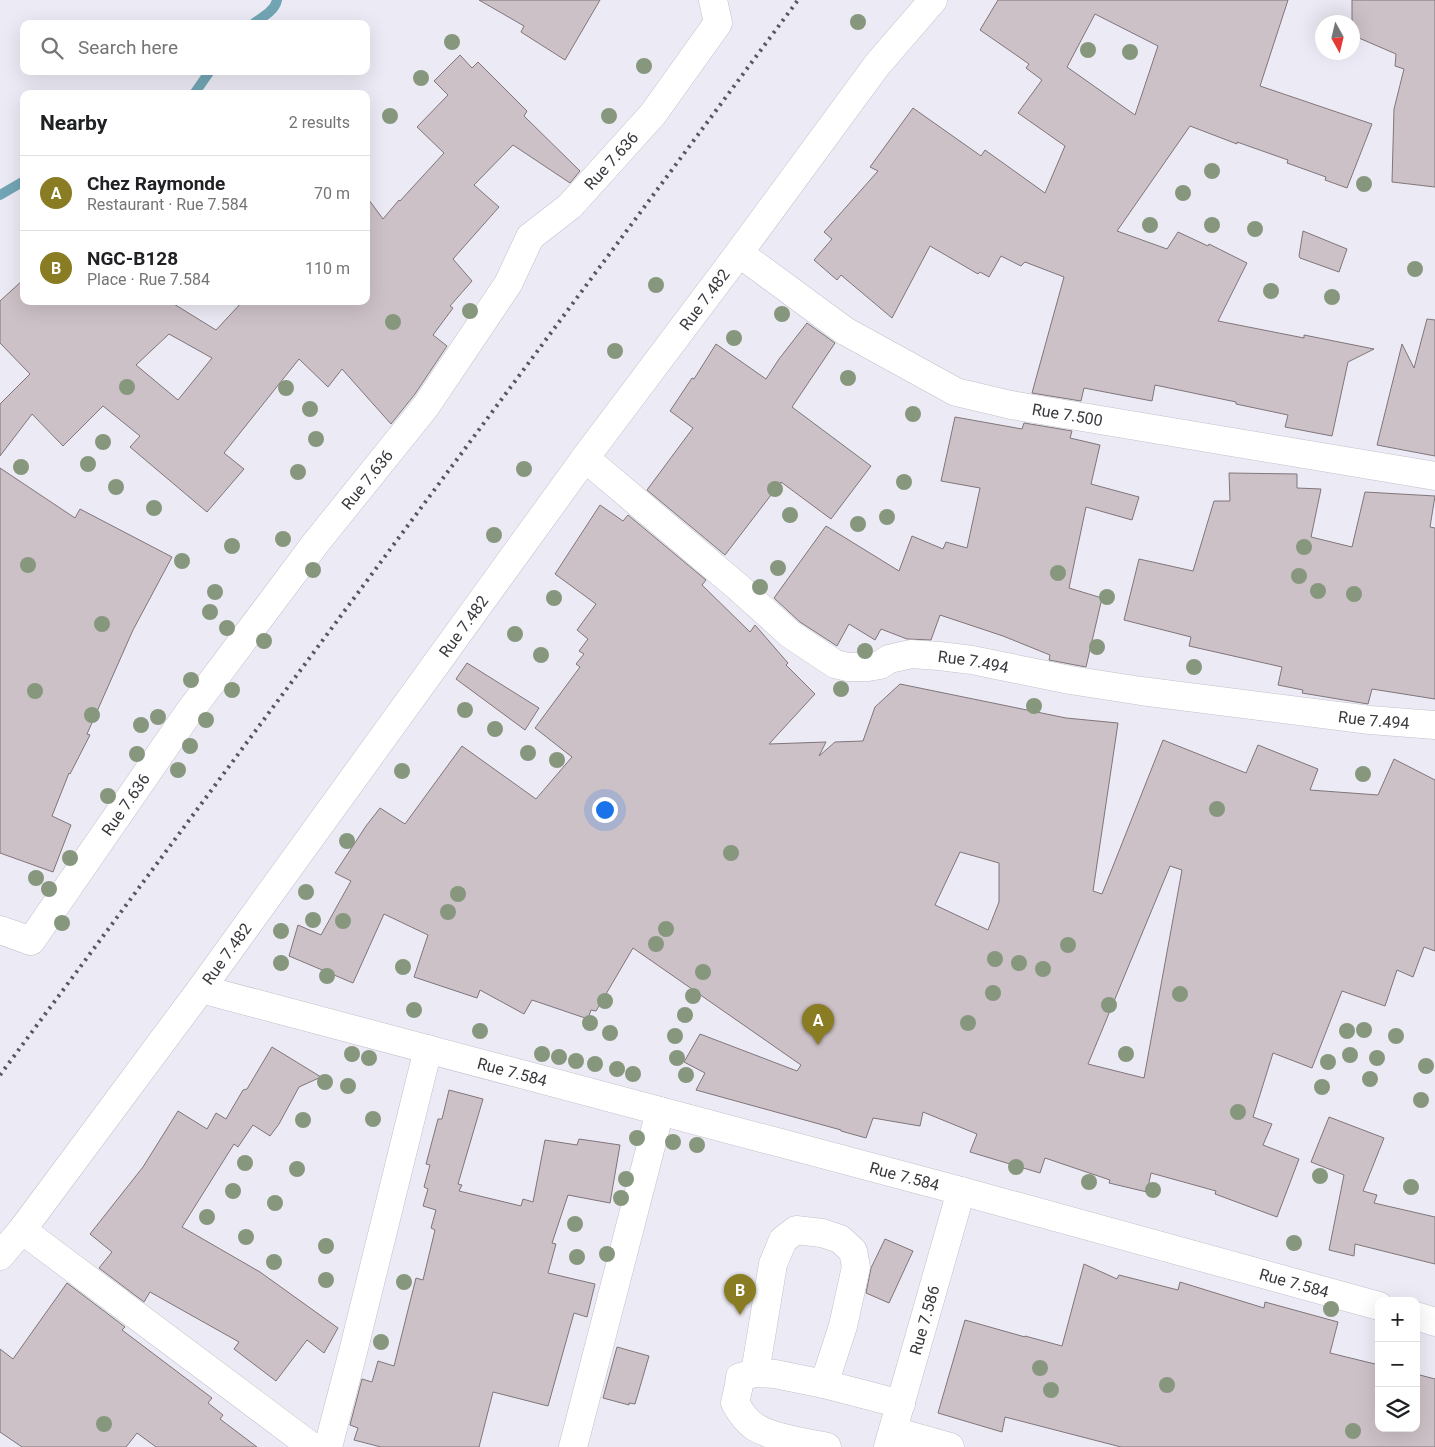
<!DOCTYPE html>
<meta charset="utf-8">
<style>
:root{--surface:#fff;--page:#f6f6f6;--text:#202124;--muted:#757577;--line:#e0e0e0;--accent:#8a7c22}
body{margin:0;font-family:Roboto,sans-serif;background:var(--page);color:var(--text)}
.controls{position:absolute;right:15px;bottom:15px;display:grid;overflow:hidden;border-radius:10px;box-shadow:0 5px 20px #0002}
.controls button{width:45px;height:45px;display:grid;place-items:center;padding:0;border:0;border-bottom:1px solid var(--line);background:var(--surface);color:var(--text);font:25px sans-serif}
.compass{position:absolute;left:1315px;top:15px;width:45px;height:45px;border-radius:50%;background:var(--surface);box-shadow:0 5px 20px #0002;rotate:172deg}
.you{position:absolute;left:604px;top:809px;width:18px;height:18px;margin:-12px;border:4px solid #fff;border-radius:50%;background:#1a73e8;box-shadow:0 0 0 8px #1a73e833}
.badge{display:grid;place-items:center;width:32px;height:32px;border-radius:50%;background:var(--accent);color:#fff;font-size:16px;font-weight:700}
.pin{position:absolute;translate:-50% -41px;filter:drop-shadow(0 1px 2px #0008)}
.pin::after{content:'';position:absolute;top:26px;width:18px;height:15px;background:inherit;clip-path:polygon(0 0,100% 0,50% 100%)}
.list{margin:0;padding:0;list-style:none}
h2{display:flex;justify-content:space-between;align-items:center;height:65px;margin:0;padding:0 20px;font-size:21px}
h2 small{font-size:16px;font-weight:400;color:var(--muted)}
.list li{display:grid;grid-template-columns:32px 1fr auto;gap:15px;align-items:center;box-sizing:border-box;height:75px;padding:0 20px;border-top:1px solid var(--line)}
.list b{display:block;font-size:19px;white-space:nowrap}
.list p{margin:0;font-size:16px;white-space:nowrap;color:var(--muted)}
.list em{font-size:16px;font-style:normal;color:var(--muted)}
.icon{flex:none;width:28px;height:28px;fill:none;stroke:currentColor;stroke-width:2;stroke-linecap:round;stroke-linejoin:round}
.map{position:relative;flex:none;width:1435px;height:1447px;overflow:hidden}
.search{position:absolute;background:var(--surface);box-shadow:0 5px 20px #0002;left:20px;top:20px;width:350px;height:55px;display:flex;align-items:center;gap:12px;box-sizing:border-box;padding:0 18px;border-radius:10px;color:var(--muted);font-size:19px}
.panel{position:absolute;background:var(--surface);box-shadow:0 5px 20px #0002;left:20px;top:90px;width:350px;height:215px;border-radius:10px}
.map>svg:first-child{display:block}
</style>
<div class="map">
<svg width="1435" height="1447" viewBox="0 0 1435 1447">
<rect width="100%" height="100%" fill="#ecebf5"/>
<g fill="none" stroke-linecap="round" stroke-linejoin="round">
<g stroke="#72a5b4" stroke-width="10">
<path d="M 253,24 C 261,18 275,11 277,0"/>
<path d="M 194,94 L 210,71"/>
<path d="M 0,195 L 24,181"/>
</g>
</g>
<g fill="#ccc1c7" stroke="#7f757a" fill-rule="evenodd">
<path d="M 479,0 L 600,0 L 565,60 L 521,32 L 524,26 Z"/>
<path d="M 998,0 L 1288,0 L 1260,86 L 1372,124 L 1347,188 L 1325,180 L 1326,177 L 1287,163 L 1288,160 L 1237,142 L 1237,144 L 1190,126 L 1117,231 L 1167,249 L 1178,232 L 1208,246 L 1209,244 L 1247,263 L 1218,321 L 1304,338 L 1304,335 L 1374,349 L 1348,362 L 1332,436 L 1285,427 L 1288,415 L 1236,404 L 1236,402 L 1155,385 L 1152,401 L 1084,388 L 1081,401 L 1032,393 L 1064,277 L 1025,262 L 1021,266 L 1001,256 L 989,277 L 980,272 L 978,274 L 930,246 L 892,318 L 841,275 L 837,280 L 814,260 L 832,239 L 824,232 L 878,171 L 870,167 L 913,108 L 981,156 L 985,150 L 1045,193 L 1065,146 L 1018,113 L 1042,80 L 1026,68 L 1029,64 L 980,30 ZM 1095,14 L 1158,46 L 1135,115 L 1067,67 Z"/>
<path d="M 1352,0 L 1435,0 L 1435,187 L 1392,182 L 1394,109 L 1404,69 L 1395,66 L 1396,54 L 1352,35 Z"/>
<path d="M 460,55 L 472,68 L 478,62 L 527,111 L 524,116 L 580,171 L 570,183 L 513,145 L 474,185 L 499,207 L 453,259 L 472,281 L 450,306 L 453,308 L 433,335 L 447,346 L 415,394 L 391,424 L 342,369 L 328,387 L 299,359 L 224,453 L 244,469 L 207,512 L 130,447 L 140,436 L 103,406 L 63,446 L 32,414 L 0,456 L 0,404 L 30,374 L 0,343 L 0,301 L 24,279 L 24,301 L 169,301 L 216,330 L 243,301 L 366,301 L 366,196 L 383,219 L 399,200 L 400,201 L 444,153 L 417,127 L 448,95 L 434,81 ZM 169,334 L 212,358 L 178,400 L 136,365 Z"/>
<path d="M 1303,231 L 1347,249 L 1339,272 L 1300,258 L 1299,256 Z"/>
<path d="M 1427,319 L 1435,320 L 1435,456 L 1377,445 L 1402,344 L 1414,368 Z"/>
<path d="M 807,323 L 835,343 L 792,407 L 871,466 L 831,519 L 781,482 L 725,555 L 647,490 L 693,428 L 670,411 L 692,378 L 694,379 L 716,344 L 766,379 L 779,359 Z"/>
<path d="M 955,417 L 1022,429 L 1024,423 L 1072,431 L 1070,438 L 1100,445 L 1091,484 L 1139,497 L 1132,520 L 1086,507 L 1069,588 L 1102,598 L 1086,667 L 1049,660 L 1050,655 L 1003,636 L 940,615 L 931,640 L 907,639 L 881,629 L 875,640 L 849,624 L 837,646 L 800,622 L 774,598 L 826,526 L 899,571 L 912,536 L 943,549 L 946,542 L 967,548 L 980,488 L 941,481 Z"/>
<path d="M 0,468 L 75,518 L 80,509 L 172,557 L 133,630 L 87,734 L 90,735 L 70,774 L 69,773 L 52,816 L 71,825 L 53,872 L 0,853 Z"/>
<path d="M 1229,473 L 1297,474 L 1297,488 L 1321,489 L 1311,537 L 1352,547 L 1365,492 L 1435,496 L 1430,527 L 1435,528 L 1435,699 L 1372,689 L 1368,704 L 1302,693 L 1303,690 L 1278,685 L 1282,667 L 1189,646 L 1191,637 L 1124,620 L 1139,559 L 1193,571 L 1214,501 L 1230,501 Z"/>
<path d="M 600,505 L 623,521 L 628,515 L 706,580 L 702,585 L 750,632 L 755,625 L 788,663 L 786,665 L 815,694 L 769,744 L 826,742 L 819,756 L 835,742 L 863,741 L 875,707 L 900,684 L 1066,718 L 1118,723 L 1093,891 L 1102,894 L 1163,740 L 1246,773 L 1258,745 L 1318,769 L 1310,790 L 1378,795 L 1394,759 L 1435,780 L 1435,951 L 1424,947 L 1413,977 L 1397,970 L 1385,1006 L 1342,991 L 1312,1068 L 1273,1053 L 1253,1117 L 1272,1124 L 1263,1145 L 1299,1159 L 1277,1217 L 1215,1194 L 1216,1191 L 1151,1173 L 1147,1192 L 1109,1183 L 1110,1180 L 1045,1158 L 1040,1173 L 970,1152 L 977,1134 L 923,1112 L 920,1126 L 873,1118 L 866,1138 L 841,1131 L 841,1130 L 696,1090 L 705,1073 L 684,1062 L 700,1034 L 797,1071 L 801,1065 L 633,948 L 596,1011 L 591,1010 L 588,1019 L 532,1000 L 524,1014 L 480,990 L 477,998 L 414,977 L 428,935 L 384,914 L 353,983 L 289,956 L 298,925 L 321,935 L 351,881 L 335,873 L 366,826 L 380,808 L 405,824 L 462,746 L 536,799 L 572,757 L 535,728 L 580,667 L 576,664 L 584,654 L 579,651 L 588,639 L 577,630 L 596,604 L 555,574 ZM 960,852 L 999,863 L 999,902 L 988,930 L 935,905 ZM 1170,866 L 1182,870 L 1144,1078 L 1088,1064 Z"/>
<path d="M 467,663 L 539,708 L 525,730 L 456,679 Z"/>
<path d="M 272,1047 L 321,1077 L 299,1087 L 279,1124 L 270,1136 L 253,1125 L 238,1147 L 234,1144 L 182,1227 L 260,1272 L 338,1328 L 324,1353 L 307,1340 L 276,1381 L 234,1349 L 239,1342 L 150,1292 L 144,1302 L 99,1268 L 112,1252 L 90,1234 L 143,1167 L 178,1111 L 207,1129 L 216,1113 L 226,1119 L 243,1090 L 247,1089 Z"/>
<path d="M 449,1090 L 483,1099 L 458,1184 L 462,1185 L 459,1191 L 521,1206 L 523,1199 L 533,1202 L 545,1140 L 577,1145 L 579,1139 L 620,1145 L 610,1203 L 568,1195 L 552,1243 L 556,1244 L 548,1273 L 595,1284 L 587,1317 L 574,1313 L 548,1406 L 493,1392 L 479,1447 L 381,1447 L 354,1440 L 358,1428 L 350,1425 L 362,1379 L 372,1382 L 378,1361 L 394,1366 L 416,1278 L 423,1280 L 435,1230 L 431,1228 L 436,1210 L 423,1206 L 428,1189 L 424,1187 L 430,1165 L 426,1164 L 438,1119 L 442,1119 Z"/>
<path d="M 1329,1117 L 1384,1138 L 1363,1191 L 1377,1195 L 1374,1203 L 1435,1217 L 1435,1264 L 1355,1244 L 1354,1256 L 1329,1250 L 1344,1175 L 1311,1162 Z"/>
<path d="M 885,1239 L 913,1251 L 889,1303 L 866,1293 L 871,1268 Z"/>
<path d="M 1084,1264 L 1117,1279 L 1119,1275 L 1178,1290 L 1180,1282 L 1264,1308 L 1265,1302 L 1338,1322 L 1330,1353 L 1379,1365 L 1379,1428 L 1416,1428 L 1416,1374 L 1435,1379 L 1435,1447 L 1121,1447 L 1005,1417 L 1002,1432 L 938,1413 L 965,1320 L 1025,1337 L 1025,1336 L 1062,1346 Z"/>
<path d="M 67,1283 L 125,1327 L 122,1330 L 212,1398 L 208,1403 L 223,1415 L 220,1419 L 257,1447 L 156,1447 L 137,1433 L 126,1447 L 22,1447 L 0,1432 L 0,1349 L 13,1359 Z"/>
<path d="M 617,1347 L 649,1356 L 635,1404 L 629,1403 L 629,1405 L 603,1398 Z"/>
</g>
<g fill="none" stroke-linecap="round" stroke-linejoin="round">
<defs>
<g id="minor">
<path id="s1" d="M 739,253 L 845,331 L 956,392 L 1011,405 L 1435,476"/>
<path id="s2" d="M 585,458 L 738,587 L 790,634 L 835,664 L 848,667 L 868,667 L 880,665 L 889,659 L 911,654 L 939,656 L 972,660 L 1070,680 L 1141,691 L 1370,720 L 1435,725"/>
<path id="s3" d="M 0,930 L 31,941 L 187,715 L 315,544 L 426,406 L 508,284 L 530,237 L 570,206 L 653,114 L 718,23 L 713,0"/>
<path id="s4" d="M 201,989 L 961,1191 L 1379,1306"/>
<path d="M 22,1230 L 312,1447"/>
<path id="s5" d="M 0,1256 L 22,1230 L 201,989 L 585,458 L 739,253 L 877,65 L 933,0"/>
<path d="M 1416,1316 L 1435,1322"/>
<path d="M 755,1373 L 773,1264 L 783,1240 L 796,1230 L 822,1233 L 840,1239 L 853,1251 L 856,1267 L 843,1326 L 824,1384"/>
<path d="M 893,1431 L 950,1447"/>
<path d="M 328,1447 L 353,1352 L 428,1049"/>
<path d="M 573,1447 L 660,1111"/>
<path d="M 827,1447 C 804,1442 776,1439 755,1427 C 746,1421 740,1412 735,1403 L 739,1385 L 740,1377 L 755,1373 L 775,1374 L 824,1384 L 901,1404"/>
<path id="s6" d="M 888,1447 L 961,1191"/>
</g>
</defs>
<use href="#minor" stroke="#c2c0cb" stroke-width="29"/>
<use href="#minor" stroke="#fff" stroke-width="28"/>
<path stroke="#58575d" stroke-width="4" stroke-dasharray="2.5 5" stroke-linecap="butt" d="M 0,1075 L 798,0"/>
</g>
<g fill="#86977e">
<circle cx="858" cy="22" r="8"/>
<circle cx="452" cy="42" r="8"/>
<circle cx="1088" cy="50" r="8"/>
<circle cx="1130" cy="52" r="8"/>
<circle cx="644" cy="66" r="8"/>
<circle cx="421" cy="78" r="8"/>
<circle cx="390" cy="116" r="8"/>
<circle cx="609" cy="116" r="8"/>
<circle cx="1212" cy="171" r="8"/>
<circle cx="1364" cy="184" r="8"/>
<circle cx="1183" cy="193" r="8"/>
<circle cx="1150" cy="225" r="8"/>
<circle cx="1212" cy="225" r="8"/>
<circle cx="1255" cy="229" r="8"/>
<circle cx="1415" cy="269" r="8"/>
<circle cx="656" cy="285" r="8"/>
<circle cx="1271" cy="291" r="8"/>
<circle cx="1332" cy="297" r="8"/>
<circle cx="470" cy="311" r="8"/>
<circle cx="782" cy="314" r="8"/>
<circle cx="393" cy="322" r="8"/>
<circle cx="734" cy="338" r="8"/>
<circle cx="615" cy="351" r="8"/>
<circle cx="848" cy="378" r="8"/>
<circle cx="127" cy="387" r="8"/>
<circle cx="286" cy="388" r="8"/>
<circle cx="310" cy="409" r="8"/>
<circle cx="913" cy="414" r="8"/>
<circle cx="316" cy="439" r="8"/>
<circle cx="103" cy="442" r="8"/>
<circle cx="88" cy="464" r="8"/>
<circle cx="21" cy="467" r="8"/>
<circle cx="524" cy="469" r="8"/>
<circle cx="298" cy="472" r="8"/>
<circle cx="904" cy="482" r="8"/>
<circle cx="116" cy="487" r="8"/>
<circle cx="775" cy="489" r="8"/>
<circle cx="154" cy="508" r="8"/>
<circle cx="790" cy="515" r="8"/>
<circle cx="887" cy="517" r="8"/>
<circle cx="858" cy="524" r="8"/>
<circle cx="494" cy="535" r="8"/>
<circle cx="283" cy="539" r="8"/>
<circle cx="232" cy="546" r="8"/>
<circle cx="1304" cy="547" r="8"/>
<circle cx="182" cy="561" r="8"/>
<circle cx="28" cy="565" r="8"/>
<circle cx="778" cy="568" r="8"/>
<circle cx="313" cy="570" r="8"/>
<circle cx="1058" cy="573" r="8"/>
<circle cx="1299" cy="576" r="8"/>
<circle cx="760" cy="587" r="8"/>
<circle cx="1318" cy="591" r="8"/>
<circle cx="215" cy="592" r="8"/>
<circle cx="1354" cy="594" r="8"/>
<circle cx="1107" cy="597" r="8"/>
<circle cx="554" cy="598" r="8"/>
<circle cx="210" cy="612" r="8"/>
<circle cx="102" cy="624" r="8"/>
<circle cx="227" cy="628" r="8"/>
<circle cx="515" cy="634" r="8"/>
<circle cx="264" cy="641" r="8"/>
<circle cx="1097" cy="647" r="8"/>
<circle cx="865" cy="651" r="8"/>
<circle cx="541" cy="655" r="8"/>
<circle cx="1194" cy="667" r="8"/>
<circle cx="191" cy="680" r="8"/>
<circle cx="841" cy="689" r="8"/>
<circle cx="232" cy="690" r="8"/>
<circle cx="35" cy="691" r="8"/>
<circle cx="1034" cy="706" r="8"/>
<circle cx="465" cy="710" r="8"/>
<circle cx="92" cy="715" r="8"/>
<circle cx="158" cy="717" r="8"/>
<circle cx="206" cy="720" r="8"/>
<circle cx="141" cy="725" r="8"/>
<circle cx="495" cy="729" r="8"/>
<circle cx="190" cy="746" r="8"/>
<circle cx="528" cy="753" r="8"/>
<circle cx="137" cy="754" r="8"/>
<circle cx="557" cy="760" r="8"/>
<circle cx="178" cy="770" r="8"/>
<circle cx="402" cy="771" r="8"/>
<circle cx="1363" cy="774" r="8"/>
<circle cx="108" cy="796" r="8"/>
<circle cx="1217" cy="809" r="8"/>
<circle cx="347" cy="841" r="8"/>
<circle cx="731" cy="853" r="8"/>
<circle cx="70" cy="858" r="8"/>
<circle cx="36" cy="878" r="8"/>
<circle cx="49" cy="889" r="8"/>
<circle cx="306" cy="892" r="8"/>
<circle cx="458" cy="894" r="8"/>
<circle cx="448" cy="912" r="8"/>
<circle cx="313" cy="920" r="8"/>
<circle cx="343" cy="921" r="8"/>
<circle cx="62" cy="923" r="8"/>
<circle cx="666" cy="929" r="8"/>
<circle cx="281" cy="931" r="8"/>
<circle cx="656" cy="944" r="8"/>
<circle cx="1068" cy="945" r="8"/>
<circle cx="995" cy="959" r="8"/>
<circle cx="281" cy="963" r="8"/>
<circle cx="1019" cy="963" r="8"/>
<circle cx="403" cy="967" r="8"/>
<circle cx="1043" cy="969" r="8"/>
<circle cx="703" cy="972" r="8"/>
<circle cx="327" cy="976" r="8"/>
<circle cx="993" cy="993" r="8"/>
<circle cx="1180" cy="994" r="8"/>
<circle cx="693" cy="996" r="8"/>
<circle cx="605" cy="1001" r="8"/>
<circle cx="1109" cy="1005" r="8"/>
<circle cx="414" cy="1010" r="8"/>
<circle cx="685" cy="1015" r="8"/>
<circle cx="590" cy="1023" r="8"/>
<circle cx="968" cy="1023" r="8"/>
<circle cx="1364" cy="1030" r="8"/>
<circle cx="480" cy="1031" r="8"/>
<circle cx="1347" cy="1031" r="8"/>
<circle cx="610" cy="1033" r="8"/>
<circle cx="675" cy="1036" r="8"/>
<circle cx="1396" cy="1036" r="8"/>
<circle cx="352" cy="1054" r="8"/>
<circle cx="542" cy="1054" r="8"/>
<circle cx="1126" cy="1054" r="8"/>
<circle cx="1350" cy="1055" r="8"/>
<circle cx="559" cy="1057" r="8"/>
<circle cx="369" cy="1058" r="8"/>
<circle cx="677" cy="1058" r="8"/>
<circle cx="1377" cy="1058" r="8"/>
<circle cx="576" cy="1061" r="8"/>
<circle cx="1328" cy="1062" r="8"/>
<circle cx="595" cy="1064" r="8"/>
<circle cx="1426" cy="1066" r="8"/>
<circle cx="617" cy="1069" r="8"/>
<circle cx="633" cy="1074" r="8"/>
<circle cx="686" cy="1075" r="8"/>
<circle cx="1370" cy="1079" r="8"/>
<circle cx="325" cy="1082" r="8"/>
<circle cx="348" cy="1086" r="8"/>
<circle cx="1322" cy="1087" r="8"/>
<circle cx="1421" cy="1100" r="8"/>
<circle cx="1238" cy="1112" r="8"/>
<circle cx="373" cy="1119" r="8"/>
<circle cx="303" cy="1120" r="8"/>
<circle cx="637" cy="1138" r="8"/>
<circle cx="673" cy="1142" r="8"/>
<circle cx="697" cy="1145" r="8"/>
<circle cx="245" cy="1163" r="8"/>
<circle cx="1016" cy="1167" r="8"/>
<circle cx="297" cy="1169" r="8"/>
<circle cx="1320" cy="1176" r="8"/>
<circle cx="626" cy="1179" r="8"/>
<circle cx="1089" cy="1182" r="8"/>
<circle cx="1411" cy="1187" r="8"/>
<circle cx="1153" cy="1190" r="8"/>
<circle cx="233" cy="1191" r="8"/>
<circle cx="621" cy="1198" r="8"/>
<circle cx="275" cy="1203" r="8"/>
<circle cx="207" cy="1217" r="8"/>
<circle cx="575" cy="1224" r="8"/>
<circle cx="246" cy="1237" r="8"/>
<circle cx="1294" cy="1243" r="8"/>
<circle cx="326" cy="1246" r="8"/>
<circle cx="607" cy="1254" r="8"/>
<circle cx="577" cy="1257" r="8"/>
<circle cx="274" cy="1262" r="8"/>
<circle cx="326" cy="1280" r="8"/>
<circle cx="404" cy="1282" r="8"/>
<circle cx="1331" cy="1309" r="8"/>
<circle cx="381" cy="1342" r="8"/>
<circle cx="1040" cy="1368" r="8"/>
<circle cx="1167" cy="1385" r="8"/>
<circle cx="1051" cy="1390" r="8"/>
<circle cx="104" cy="1424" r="8"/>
<circle cx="1353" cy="1431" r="8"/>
</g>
<g text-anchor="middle" stroke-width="4" stroke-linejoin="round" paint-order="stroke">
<g font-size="16" fill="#39383d" stroke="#ecebf5">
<text dy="6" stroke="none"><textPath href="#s3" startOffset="1009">Rue 7.636</textPath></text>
<text dy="6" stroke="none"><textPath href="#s5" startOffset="1188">Rue 7.482</textPath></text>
<text dy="6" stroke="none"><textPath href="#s1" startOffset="372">Rue 7.500</textPath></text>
<text dy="6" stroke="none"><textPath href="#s3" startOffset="604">Rue 7.636</textPath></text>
<text dy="6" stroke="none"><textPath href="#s5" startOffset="782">Rue 7.482</textPath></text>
<text dy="6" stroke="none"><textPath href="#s2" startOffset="466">Rue 7.494</textPath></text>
<text dy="6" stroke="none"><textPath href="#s2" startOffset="871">Rue 7.494</textPath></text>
<text dy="6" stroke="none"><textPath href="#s3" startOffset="199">Rue 7.636</textPath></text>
<text dy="6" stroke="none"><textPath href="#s5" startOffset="378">Rue 7.482</textPath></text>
<text dy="6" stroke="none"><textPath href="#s4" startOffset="322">Rue 7.584</textPath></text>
<text dy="6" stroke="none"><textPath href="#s4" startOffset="728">Rue 7.584</textPath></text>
<text dy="6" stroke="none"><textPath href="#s4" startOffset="1132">Rue 7.584</textPath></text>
<text dy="6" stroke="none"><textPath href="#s6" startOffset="132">Rue 7.586</textPath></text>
</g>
</g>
</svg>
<div class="controls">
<button>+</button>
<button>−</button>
<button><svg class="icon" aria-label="layers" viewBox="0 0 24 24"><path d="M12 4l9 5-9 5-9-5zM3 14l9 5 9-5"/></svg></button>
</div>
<svg class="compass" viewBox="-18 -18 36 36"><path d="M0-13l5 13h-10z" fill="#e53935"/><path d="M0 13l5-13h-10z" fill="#757577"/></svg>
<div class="you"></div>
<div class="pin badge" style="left:818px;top:1045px">A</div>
<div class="pin badge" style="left:740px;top:1315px">B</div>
<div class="search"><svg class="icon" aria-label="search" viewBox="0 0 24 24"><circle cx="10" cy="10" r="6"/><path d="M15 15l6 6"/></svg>Search here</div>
<section class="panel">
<h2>Nearby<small>2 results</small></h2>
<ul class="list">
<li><span class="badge">A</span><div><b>Chez Raymonde</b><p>Restaurant · Rue 7.584</p></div><em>70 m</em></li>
<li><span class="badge">B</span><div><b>NGC-B128</b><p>Place · Rue 7.584</p></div><em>110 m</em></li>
</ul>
</section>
</div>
